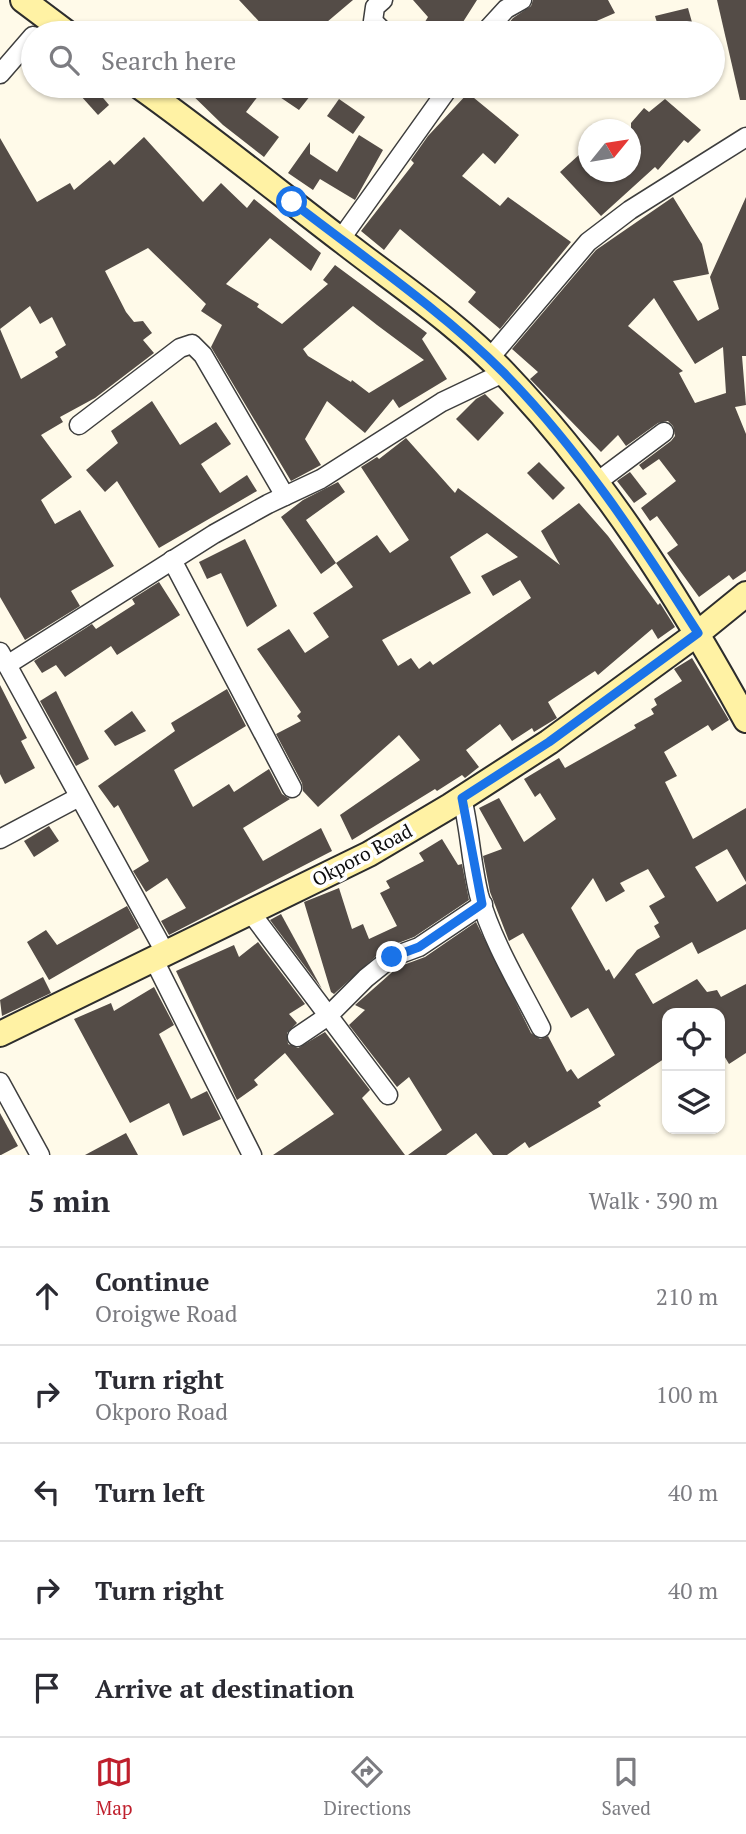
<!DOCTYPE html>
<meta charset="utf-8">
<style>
:root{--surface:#fff;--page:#f2f2f3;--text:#2b2b33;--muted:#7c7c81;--line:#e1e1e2;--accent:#bf1f2c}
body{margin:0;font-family:"PT Serif",serif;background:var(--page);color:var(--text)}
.controls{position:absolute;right:21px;bottom:21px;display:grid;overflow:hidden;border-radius:14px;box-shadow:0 2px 5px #0004}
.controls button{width:63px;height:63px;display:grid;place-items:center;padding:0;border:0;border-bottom:2px solid var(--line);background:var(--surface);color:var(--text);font:35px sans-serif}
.compass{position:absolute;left:578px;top:119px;width:63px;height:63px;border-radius:50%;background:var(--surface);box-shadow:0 2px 5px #0004;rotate:60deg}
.stop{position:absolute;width:21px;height:21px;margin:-16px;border:5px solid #1a73e8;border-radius:50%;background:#fff}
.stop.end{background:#1a73e8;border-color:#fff;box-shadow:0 2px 7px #0008}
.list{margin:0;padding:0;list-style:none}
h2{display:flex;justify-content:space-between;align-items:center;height:91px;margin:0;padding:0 28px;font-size:30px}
h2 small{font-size:23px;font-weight:400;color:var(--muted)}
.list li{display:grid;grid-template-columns:46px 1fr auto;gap:21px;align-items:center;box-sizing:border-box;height:98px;padding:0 28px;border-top:2px solid var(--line)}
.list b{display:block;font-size:26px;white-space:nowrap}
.list p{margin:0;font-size:23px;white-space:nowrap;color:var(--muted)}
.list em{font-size:23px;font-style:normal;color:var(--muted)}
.icon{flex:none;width:38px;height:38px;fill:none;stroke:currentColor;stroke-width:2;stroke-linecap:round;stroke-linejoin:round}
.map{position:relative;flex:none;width:746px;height:1155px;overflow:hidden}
.search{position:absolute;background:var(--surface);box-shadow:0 2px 5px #0004;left:21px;right:21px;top:21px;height:77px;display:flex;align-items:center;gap:18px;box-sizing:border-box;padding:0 24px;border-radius:38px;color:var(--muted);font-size:26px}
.sheet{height:581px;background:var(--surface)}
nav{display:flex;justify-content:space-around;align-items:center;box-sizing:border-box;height:98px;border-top:2px solid var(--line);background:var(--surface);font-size:19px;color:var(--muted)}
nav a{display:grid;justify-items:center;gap:4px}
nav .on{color:var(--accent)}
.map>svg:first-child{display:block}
</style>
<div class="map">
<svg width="746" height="1155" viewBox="0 0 746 1155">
<rect width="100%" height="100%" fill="#fffae9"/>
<g fill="#544c47" fill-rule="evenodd">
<path d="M 239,0 L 353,0 L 327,22 L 339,33 L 279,33 L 271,24 L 266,29 Z"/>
<path d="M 413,0 L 477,0 L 456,33 L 418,33 L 428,17 Z"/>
<path d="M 533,0 L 608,0 L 615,13 L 569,33 L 500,33 L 513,18 L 531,6 Z"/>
<path d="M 717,0 L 746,0 L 746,100 L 740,100 Z"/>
<path d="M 688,8 L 695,33 L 660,33 L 655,16 Z"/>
<path d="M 72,86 L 93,86 L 109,105 L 98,115 Z"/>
<path d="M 183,86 L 318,86 L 299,110 L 265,87 L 246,112 L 279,137 L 264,157 L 223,125 Z"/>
<path d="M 468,93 L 519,135 L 495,164 L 483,153 L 462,176 L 500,206 L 508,197 L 571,242 L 500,329 L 468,302 L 476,292 L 400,229 L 384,250 L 361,231 L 414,163 L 411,160 L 428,136 Z"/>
<path d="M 339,99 L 365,117 L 353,134 L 327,116 Z"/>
<path d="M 665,99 L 701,130 L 688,143 L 684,140 L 658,170 L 655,167 L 601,216 L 560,172 L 580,154 L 589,163 L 589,172 L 631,172 L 631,123 L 644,108 L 649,112 Z"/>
<path d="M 359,135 L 383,150 L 355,200 L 320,179 L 313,190 L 288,173 L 310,142 L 310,154 L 337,172 Z"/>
<path d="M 144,137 L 203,202 L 221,183 L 247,208 L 254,199 L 321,253 L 311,271 L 270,238 L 226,284 L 259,304 L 257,307 L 282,324 L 328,284 L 323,280 L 335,265 L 427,333 L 422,339 L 447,379 L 399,408 L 393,399 L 365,433 L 327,401 L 305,439 L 321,465 L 291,481 L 211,347 L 222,325 L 201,311 L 206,304 L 148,248 L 105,271 L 126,312 L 134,322 L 143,321 L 152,333 L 143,340 L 154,353 L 95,398 L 60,417 L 63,422 L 41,435 L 72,477 L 41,500 L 55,524 L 80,510 L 114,566 L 71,591 L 80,606 L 25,640 L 0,597 L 0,329 L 21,379 L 58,357 L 55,352 L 66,345 L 52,317 L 40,324 L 30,306 L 0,329 L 0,138 L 37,202 L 70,183 L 74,190 L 110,160 L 114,165 ZM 353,306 L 377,325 L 424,360 L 369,393 L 352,380 L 351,382 L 308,356 L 303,349 Z"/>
<path d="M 673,197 L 702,244 L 709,274 L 673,281 L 698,321 L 719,309 L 710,277 L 746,197 L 746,356 L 742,356 L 746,405 L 735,407 L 746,434 L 746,571 L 733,580 L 729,575 L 699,597 L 667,553 L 678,545 L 657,516 L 650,521 L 641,508 L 676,481 L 659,459 L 643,470 L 639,465 L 671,441 L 675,436 L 673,426 L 668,421 L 658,423 L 626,446 L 618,435 L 601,452 L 530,379 L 538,372 L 512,349 L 596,250 ZM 654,298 L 695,364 L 723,347 L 726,393 L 695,403 L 679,373 L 683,371 L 628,326 Z"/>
<path d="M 485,394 L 504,413 L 478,441 L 456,419 L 476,399 Z"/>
<path d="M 152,401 L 180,445 L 216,422 L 231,444 L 201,464 L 220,493 L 247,475 L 257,491 L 159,548 L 117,481 L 105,492 L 86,470 L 118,443 L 111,431 Z"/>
<path d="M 406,438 L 455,493 L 458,488 L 560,565 L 541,531 L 579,503 L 608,536 L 658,605 L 660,603 L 675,627 L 658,639 L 652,629 L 598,675 L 595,671 L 548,702 L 557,718 L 534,732 L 532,728 L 512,741 L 500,724 L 466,750 L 479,767 L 465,778 L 462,775 L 437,791 L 435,789 L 352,840 L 340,815 L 420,760 L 399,735 L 318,807 L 303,791 L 302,783 L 276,734 L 301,721 L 297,716 L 301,712 L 257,649 L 289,629 L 305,653 L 329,637 L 313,613 L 353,587 L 336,563 L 377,535 L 390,553 L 409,540 L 361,467 L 377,457 L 379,459 ZM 487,533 L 518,557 L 481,576 L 493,596 L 520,580 L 531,598 L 433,665 L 430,661 L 419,669 L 411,658 L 398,666 L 382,640 L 471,593 L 450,557 Z"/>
<path d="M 539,462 L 565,488 L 553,500 L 527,473 Z"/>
<path d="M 630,472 L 647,494 L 634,503 L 617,481 Z"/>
<path d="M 338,482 L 345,492 L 306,520 L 336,563 L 321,574 L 281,517 L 303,500 Z"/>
<path d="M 245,539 L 277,606 L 247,627 L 221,573 L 207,579 L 199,562 Z"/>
<path d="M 159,582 L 180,615 L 117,655 L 111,646 L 65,677 L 56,665 L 42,673 L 34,661 L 92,624 L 96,629 L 135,604 L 132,599 Z"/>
<path d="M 692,658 L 729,720 L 712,731 L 708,725 L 664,752 L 677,776 L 665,782 L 693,839 L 746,808 L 746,882 L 727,849 L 695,867 L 717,902 L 746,884 L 746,929 L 698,954 L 692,942 L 635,974 L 653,1004 L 697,979 L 707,992 L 717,990 L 721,997 L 746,984 L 746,1053 L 729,1064 L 720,1049 L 720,1013 L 667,1013 L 667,1057 L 598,1102 L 601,1106 L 529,1148 L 525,1142 L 507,1155 L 493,1155 L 476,1133 L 446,1155 L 408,1155 L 442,1130 L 409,1077 L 397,1087 L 349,1025 L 365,1010 L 355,1005 L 398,967 L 425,957 L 476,922 L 531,1033 L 540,1039 L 548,1036 L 567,1072 L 571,1069 L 578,1079 L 615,1055 L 588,1008 L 571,1018 L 523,933 L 509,941 L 490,892 L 483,856 L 502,849 L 479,808 L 499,798 L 524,842 L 556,819 L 540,793 L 535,797 L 524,779 L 559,758 L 565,768 L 636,728 L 634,725 L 654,714 L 651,709 L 657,705 L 654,699 L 682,681 L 674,669 ZM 648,869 L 665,897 L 649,906 L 659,923 L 654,926 L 660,937 L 637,950 L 614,979 L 609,969 L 606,971 L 571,908 L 593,878 L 606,902 L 625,891 L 620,883 Z"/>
<path d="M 0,685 L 27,738 L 21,741 L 35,768 L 5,784 L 0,774 Z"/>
<path d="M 227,689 L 246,726 L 174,770 L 193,807 L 229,784 L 234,792 L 269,769 L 282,794 L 290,799 L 243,828 L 263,861 L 321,828 L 332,851 L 169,935 L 161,921 L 186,908 L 167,878 L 146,892 L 133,871 L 149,861 L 118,805 L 114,808 L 98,786 L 175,731 L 171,723 Z"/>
<path d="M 56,691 L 89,759 L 76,766 L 40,701 Z"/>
<path d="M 132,711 L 146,731 L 115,746 L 104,731 Z"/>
<path d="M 49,826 L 59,841 L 34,857 L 24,841 Z"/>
<path d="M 442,839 L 458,865 L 462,864 L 469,900 L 414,937 L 385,948 L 334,994 L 331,992 L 304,902 L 339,888 L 352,929 L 363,924 L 369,939 L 397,926 L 380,893 L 390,888 L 386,881 L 424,861 L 419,853 Z"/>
<path d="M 127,906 L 139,928 L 49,980 L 27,942 L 46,930 L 57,945 Z"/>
<path d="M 281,914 L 322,989 L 270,920 Z"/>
<path d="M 258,942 L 305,1004 L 289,1014 L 297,1023 L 287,1033 L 288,1044 L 298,1048 L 325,1032 L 370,1090 L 362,1098 L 405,1155 L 273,1155 L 334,1114 L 285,1053 L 254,1080 L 258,1085 L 237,1100 L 176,971 L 234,945 L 239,957 Z"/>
<path d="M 43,977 L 51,993 L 2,1016 L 0,1000 Z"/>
<path d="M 154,987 L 174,1025 L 159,1034 L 191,1099 L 207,1091 L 221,1119 L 183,1136 L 169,1103 L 130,1123 L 74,1019 L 111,1003 L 114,1011 Z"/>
<path d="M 0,1113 L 18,1146 L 1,1155 L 0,1155 Z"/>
<path d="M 126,1133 L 138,1155 L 85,1155 Z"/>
</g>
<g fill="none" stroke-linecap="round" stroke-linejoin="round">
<defs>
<g id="street">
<path d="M 383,0 L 375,7 L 373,21 L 385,33"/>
<path d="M 484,33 L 506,9 L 522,0"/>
<path d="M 0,74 L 33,36"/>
<path d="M 340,240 L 450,86"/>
<path d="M 489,359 L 588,242 L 630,210 L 746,137"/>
<path d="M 79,425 L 180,348 L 192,344 L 203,355 L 285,496"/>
<path d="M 597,482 L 664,432"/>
<path d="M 172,560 L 292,788"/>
<path d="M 0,652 L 166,954"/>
<path d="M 7,665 L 214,534 L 268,504 L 321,479 L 442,402 L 503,373"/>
<path d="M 462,798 C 470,830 471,863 479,895 C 492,941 519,985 541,1028"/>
<path d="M 0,839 L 79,797"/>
<path d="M 251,913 L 388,1095"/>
<path d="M 154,960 L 252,1155"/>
<path d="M 297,1037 L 328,1016 L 366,978 L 392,957 L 419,947 L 483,904"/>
<path d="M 0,1082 L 40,1155"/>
</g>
<g id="secondary">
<path d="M 23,0 L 67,33"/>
<path d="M 139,86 C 209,136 277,191 345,243 C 399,285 458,324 505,374 C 603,477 678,596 746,720"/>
<path d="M 0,1034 L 369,854 L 450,806 L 549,742 L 698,633 L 746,594"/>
</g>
</defs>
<use href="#street" stroke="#3e3e3e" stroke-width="21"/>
<use href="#secondary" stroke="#2d2d2d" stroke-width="28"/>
<use href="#street" stroke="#fff" stroke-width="18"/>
<use href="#secondary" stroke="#fff2a4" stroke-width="24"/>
</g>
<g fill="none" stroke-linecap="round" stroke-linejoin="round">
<path stroke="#1a73e8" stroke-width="9" d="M 292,202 C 363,257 440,309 504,373 C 580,450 640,542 698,633 L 549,742 L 462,798 L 482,904 L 419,947 L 392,957"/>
</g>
<g text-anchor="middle" stroke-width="7" stroke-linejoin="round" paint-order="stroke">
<g font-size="19" fill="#0b0b0b" stroke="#fff">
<text transform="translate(362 855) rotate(-28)" y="7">Okporo Road</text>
</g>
</g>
</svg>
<div class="controls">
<button><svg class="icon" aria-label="locate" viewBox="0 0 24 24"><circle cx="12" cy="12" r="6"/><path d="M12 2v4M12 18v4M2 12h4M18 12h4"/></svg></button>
<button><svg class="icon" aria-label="layers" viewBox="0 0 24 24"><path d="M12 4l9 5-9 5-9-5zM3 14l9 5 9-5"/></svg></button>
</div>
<svg class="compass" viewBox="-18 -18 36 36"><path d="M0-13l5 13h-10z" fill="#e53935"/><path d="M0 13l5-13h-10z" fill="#7c7c81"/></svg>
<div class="stop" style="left:292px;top:202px"></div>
<div class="stop end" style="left:392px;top:957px"></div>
<div class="search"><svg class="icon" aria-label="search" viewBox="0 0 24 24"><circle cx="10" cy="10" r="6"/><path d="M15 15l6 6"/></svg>Search here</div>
</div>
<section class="sheet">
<h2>5 min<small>Walk · 390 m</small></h2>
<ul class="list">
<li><svg class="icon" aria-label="ahead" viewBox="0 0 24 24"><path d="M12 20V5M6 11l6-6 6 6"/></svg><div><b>Continue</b><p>Oroigwe Road</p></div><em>210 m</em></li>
<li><svg class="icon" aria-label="right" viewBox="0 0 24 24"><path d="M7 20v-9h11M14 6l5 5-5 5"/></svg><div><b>Turn right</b><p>Okporo Road</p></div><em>100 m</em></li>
<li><svg class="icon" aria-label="left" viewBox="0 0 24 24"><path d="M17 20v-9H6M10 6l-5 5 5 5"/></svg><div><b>Turn left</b></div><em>40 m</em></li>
<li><svg class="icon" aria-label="right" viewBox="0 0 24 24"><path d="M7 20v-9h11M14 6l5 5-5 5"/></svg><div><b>Turn right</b></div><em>40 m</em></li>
<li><svg class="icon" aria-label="arrive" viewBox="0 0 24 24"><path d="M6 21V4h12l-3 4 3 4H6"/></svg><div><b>Arrive at destination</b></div></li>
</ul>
</section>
<nav>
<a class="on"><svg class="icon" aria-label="map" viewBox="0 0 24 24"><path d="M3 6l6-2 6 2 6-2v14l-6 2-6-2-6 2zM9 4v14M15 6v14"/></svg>Map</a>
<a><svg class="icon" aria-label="directions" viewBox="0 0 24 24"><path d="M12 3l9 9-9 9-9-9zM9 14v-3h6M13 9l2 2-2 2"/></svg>Directions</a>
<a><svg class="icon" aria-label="saved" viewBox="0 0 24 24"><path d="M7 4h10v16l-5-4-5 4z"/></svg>Saved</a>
</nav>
